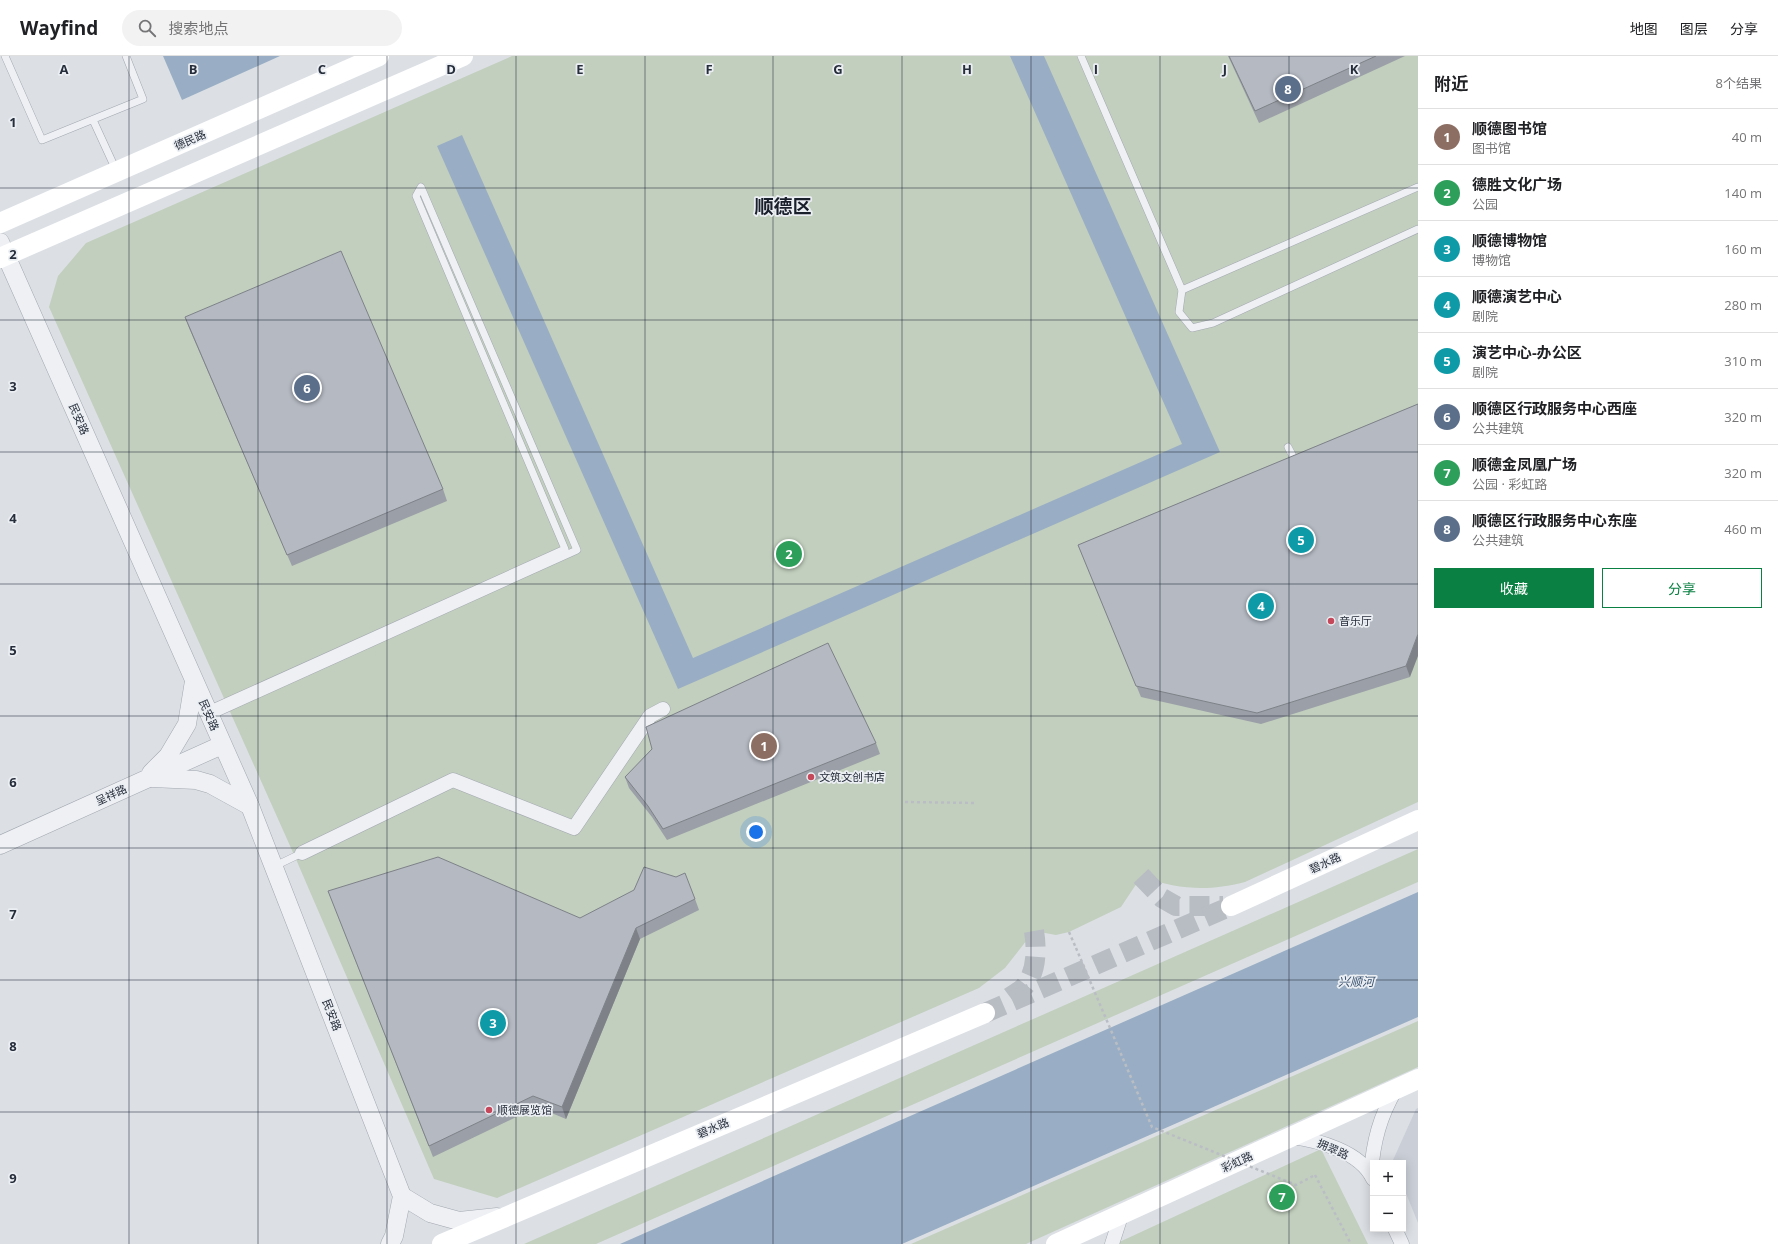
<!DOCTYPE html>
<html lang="zh">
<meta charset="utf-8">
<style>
:root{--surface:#fff;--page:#f2f2f2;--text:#202124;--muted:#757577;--line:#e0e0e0;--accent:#0b8043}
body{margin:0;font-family:"Open Sans","Noto Sans SC",sans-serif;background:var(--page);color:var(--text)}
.controls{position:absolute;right:12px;bottom:12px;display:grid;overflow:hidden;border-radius:0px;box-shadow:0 2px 10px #0003}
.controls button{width:36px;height:36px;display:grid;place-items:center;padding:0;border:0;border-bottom:1px solid var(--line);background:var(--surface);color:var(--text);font:20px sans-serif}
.you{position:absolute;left:756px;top:776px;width:14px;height:14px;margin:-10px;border:3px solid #fff;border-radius:50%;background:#1a73e8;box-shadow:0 0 0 6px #1a73e833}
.badge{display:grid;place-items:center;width:26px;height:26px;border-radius:50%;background:var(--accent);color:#fff;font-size:13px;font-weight:700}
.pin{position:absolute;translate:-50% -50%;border:2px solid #fff;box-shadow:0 1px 4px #0006}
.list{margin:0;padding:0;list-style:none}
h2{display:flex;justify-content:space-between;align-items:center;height:52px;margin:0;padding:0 16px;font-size:17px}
h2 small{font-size:13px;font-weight:400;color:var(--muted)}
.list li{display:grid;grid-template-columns:26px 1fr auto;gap:12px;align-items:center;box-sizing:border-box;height:56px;padding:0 16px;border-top:1px solid var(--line)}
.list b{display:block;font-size:15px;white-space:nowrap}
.list p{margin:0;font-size:13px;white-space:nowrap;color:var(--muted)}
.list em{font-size:13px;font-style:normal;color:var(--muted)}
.actions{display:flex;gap:8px;padding:12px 16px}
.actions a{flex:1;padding:9px 0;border:1px solid var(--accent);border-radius:0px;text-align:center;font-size:14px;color:var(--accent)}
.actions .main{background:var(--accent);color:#fff}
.icon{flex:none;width:22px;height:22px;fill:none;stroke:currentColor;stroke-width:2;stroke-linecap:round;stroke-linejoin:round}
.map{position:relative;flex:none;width:1418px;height:1188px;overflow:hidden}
header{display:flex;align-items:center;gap:24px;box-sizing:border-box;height:56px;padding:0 20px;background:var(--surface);border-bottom:1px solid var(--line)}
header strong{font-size:19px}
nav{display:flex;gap:22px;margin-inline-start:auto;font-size:14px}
.search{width:280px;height:36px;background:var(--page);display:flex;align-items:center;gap:10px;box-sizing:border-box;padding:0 14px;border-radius:22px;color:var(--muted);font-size:15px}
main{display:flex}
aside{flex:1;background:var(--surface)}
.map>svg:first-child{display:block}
</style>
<header>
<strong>Wayfind</strong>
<div class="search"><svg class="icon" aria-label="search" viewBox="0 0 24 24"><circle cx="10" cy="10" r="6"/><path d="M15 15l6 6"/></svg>搜索地点</div>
<nav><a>地图</a><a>图层</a><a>分享</a></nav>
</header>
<main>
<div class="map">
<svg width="1418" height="1188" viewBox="0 0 1418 1188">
<rect width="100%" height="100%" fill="#dce0e5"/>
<path fill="#cacfd7" d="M 1418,1052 L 1418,1167 L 1403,1130 L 1403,1107 L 1394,1107 L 1393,1104 L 1416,1053 Z"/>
<g fill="#c2cfbe">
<path d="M 512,0 L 1418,0 L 1418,746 L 1245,826 C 1206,836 1179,833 1141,821 L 1121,851 L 1069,876 L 1056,879 L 1034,875 L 1005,912 L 979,932 L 497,1142 L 434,1123 L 295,801 L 49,251 L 58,220 L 86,187 Z"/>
<path d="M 1418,793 L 1418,826 L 596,1188 L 524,1188 Z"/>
<path d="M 1418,965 L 1418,1011 L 1026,1188 L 911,1188 Z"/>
<path d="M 1321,1093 L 1368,1188 L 1115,1188 Z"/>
</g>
<g fill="#99aec4">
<path d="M 163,0 L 280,0 L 182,44 Z"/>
<path d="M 1010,0 L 1044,0 L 1220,396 L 678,633 L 437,90 L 462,79 L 693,602 L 1182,388 Z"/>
<path d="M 1418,836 L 1418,961 L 902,1188 L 620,1188 Z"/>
</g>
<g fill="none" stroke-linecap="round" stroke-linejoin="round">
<g stroke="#b8bcc3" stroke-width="20" stroke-dasharray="20 10" stroke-linecap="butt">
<path d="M 1141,820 L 1162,842 L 1176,850 L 1223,850"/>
<path d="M 1010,941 C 1014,938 1020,935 1023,932 C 1037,918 1037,893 1034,875"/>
<path d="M 985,957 L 1231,850"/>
</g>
<defs>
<g id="service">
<path d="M 5,0 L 42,84 L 143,43 L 126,0"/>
<path d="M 1081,0 L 1182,234 L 1179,256 L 1192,272 L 1213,267 L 1418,173"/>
<path d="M 93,64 L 116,114"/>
<path d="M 1182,234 L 1418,131"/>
<path d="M 1288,391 L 1297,408"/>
<path d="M 208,654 L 565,493 L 416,140 L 421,131 L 577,494 L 210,660"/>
<path d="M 275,810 L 302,797"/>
</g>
<g id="minor">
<path d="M 302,797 L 453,724 L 574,772 L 650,660 L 663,653"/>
<path d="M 1291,1081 C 1318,1084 1361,1096 1373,1123"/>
<path d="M 1371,1118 C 1373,1086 1380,1060 1396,1033"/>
<path d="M 1395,1173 L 1402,1188"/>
<path d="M 1112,1188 L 1121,1160"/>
</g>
<g id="tertiary">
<path d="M 0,186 L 250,750 L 402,1140 L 394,1180 L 390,1188"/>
<path d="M 151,717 L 168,700 L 187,668 L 194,625"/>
<path d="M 152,722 L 196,724 L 210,728 L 250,750"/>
<path d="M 0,789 L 222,689"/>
<path d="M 402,1140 L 430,1157 L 459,1165 L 497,1161"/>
</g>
</defs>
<use href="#service" stroke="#a2a7af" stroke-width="8"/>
<use href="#minor" stroke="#a2a7af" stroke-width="15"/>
<use href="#tertiary" stroke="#a2a7af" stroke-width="19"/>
<g stroke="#babec4" stroke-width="2.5" stroke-dasharray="3 3" stroke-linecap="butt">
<path d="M 905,746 L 977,747"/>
<path d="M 1069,876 L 1076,892"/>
<path d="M 1315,1119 L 1351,1188"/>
</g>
<use href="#service" stroke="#eef0f4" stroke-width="7"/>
<use href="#minor" stroke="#eef0f4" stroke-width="14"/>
<use href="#tertiary" stroke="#eef0f4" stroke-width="18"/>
<g stroke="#fff" stroke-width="20">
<path d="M 0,167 L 379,0"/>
<path d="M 0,202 L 463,0"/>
<path d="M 1231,850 L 1418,764"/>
<path d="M 442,1188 L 985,957"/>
<path d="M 1056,1188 L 1418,1023"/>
</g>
<path stroke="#babec4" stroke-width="2.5" stroke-dasharray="3 3" stroke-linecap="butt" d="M 1076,892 L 1152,1071 L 1296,1129 L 1315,1119"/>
</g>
<g fill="#9b9fa7">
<path d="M 1228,0 L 1405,0 L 1259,67 Z"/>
<path d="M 185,261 L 443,433 L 447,445 L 292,510 L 189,272 Z"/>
<path d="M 1418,348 L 1410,621 L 1261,668 L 1141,641 L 1078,489 Z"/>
<path d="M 876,687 L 880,698 L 667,784 L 652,761 L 629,732 L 625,721 Z"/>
<path d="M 328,835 L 580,862 L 695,843 L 699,854 L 640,883 L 566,1063 L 537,1051 L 433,1101 Z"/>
</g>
<g fill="#7e8288">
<path d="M 1418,578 L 1418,600 L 1410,621 L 1406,610 Z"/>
<path d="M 636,872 L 640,883 L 566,1063 L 562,1051 Z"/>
</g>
<g fill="#b4b9c2" stroke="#7e8288">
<path d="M 1229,0 L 1376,0 L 1255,55 Z"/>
<path d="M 341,195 L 443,433 L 287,499 L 185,261 Z"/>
<path d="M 1418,348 L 1418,578 L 1406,610 L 1257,657 L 1136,630 L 1078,489 Z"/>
<path d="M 828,587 L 876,687 L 663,773 L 648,750 L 625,721 L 652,693 L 646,671 Z"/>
<path d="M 438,801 L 580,862 L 634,834 L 644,811 L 676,821 L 685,817 L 695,843 L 636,872 L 562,1051 L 533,1040 L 429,1090 L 328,835 Z"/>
</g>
<path fill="none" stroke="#272e3b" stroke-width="1" stroke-opacity="0.55" d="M 129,0 L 129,1188M 258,0 L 258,1188M 387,0 L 387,1188M 516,0 L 516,1188M 645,0 L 645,1188M 773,0 L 773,1188M 902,0 L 902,1188M 1031,0 L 1031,1188M 1160,0 L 1160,1188M 1289,0 L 1289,1188M 0,132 L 1418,132M 0,264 L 1418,264M 0,396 L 1418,396M 0,528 L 1418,528M 0,660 L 1418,660M 0,792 L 1418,792M 0,924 L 1418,924M 0,1056 L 1418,1056"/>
<g fill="#c5475a" stroke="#ebeff3" stroke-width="1.5">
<circle cx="1331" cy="565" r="4"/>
<circle cx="811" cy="721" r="4"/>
<circle cx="489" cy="1054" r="4"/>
</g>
<g text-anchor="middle" stroke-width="3.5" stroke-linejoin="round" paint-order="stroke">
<g font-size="11" fill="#272e3b" stroke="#ebeff3">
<text transform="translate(190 84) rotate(-24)" y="4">德民路</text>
<text transform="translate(79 363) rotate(66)" y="4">民安路</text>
<text transform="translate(209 659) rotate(66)" y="4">民安路</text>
<text transform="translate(111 739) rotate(-25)" y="4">呈祥路</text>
<text transform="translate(1325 807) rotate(-25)" y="4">碧水路</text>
<text transform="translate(332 959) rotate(69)" y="4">民安路</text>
<text transform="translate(713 1072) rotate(-23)" y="4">碧水路</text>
<text transform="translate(1333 1093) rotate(24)" y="4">拥翠路</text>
<text transform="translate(1237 1106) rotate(-25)" y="4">彩虹路</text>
</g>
<g font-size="11" fill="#272e3b" stroke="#ebeff3" text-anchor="start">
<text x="1339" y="569">音乐厅</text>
<text x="819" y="725">文筑文创书店</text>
<text x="497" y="1058">顺德展览馆</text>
</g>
<g font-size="12" font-style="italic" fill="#344d6c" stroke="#ebeff3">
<text x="1356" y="930">兴顺河</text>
</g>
<g font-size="19" font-weight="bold" fill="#191f2b" stroke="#ebeff3">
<text x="783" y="157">顺德区</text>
</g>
</g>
<g font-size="13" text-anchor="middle" font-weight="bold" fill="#272e3b" stroke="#ebeff3" stroke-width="3.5" stroke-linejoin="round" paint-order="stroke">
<text x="64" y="18">A</text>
<text x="193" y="18">B</text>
<text x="322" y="18">C</text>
<text x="451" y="18">D</text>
<text x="580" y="18">E</text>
<text x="709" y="18">F</text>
<text x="838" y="18">G</text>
<text x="967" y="18">H</text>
<text x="1096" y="18">I</text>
<text x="1225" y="18">J</text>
<text x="1354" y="18">K</text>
<text x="13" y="71">1</text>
<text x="13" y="203">2</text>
<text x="13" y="335">3</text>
<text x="13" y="467">4</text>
<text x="13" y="599">5</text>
<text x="13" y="731">6</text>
<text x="13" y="863">7</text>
<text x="13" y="995">8</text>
<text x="13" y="1127">9</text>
</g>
</svg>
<div class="controls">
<button>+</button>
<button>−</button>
</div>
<div class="you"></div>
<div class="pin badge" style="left:764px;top:690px;background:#8d6e63">1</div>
<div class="pin badge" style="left:789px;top:498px;background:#2e9e5b">2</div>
<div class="pin badge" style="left:493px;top:967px;background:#0f9aa8">3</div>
<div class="pin badge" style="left:1261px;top:550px;background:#0f9aa8">4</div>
<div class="pin badge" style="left:1301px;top:484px;background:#0f9aa8">5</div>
<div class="pin badge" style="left:307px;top:332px;background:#5c6f8a">6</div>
<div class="pin badge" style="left:1282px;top:1141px;background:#2e9e5b">7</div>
<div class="pin badge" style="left:1288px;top:33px;background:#5c6f8a">8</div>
</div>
<aside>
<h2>附近<small>8个结果</small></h2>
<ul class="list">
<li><span class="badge" style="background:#8d6e63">1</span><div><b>顺德图书馆</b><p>图书馆</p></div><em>40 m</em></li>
<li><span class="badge" style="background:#2e9e5b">2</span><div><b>德胜文化广场</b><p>公园</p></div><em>140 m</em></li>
<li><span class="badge" style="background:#0f9aa8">3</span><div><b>顺德博物馆</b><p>博物馆</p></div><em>160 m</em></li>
<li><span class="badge" style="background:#0f9aa8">4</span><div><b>顺德演艺中心</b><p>剧院</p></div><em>280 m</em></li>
<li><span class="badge" style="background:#0f9aa8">5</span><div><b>演艺中心-办公区</b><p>剧院</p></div><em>310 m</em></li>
<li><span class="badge" style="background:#5c6f8a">6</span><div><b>顺德区行政服务中心西座</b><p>公共建筑</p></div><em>320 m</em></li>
<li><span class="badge" style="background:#2e9e5b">7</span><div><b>顺德金凤凰广场</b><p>公园 · 彩虹路</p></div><em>320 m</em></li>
<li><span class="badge" style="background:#5c6f8a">8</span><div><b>顺德区行政服务中心东座</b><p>公共建筑</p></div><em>460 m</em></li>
</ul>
<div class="actions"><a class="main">收藏</a><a>分享</a></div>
</aside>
</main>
